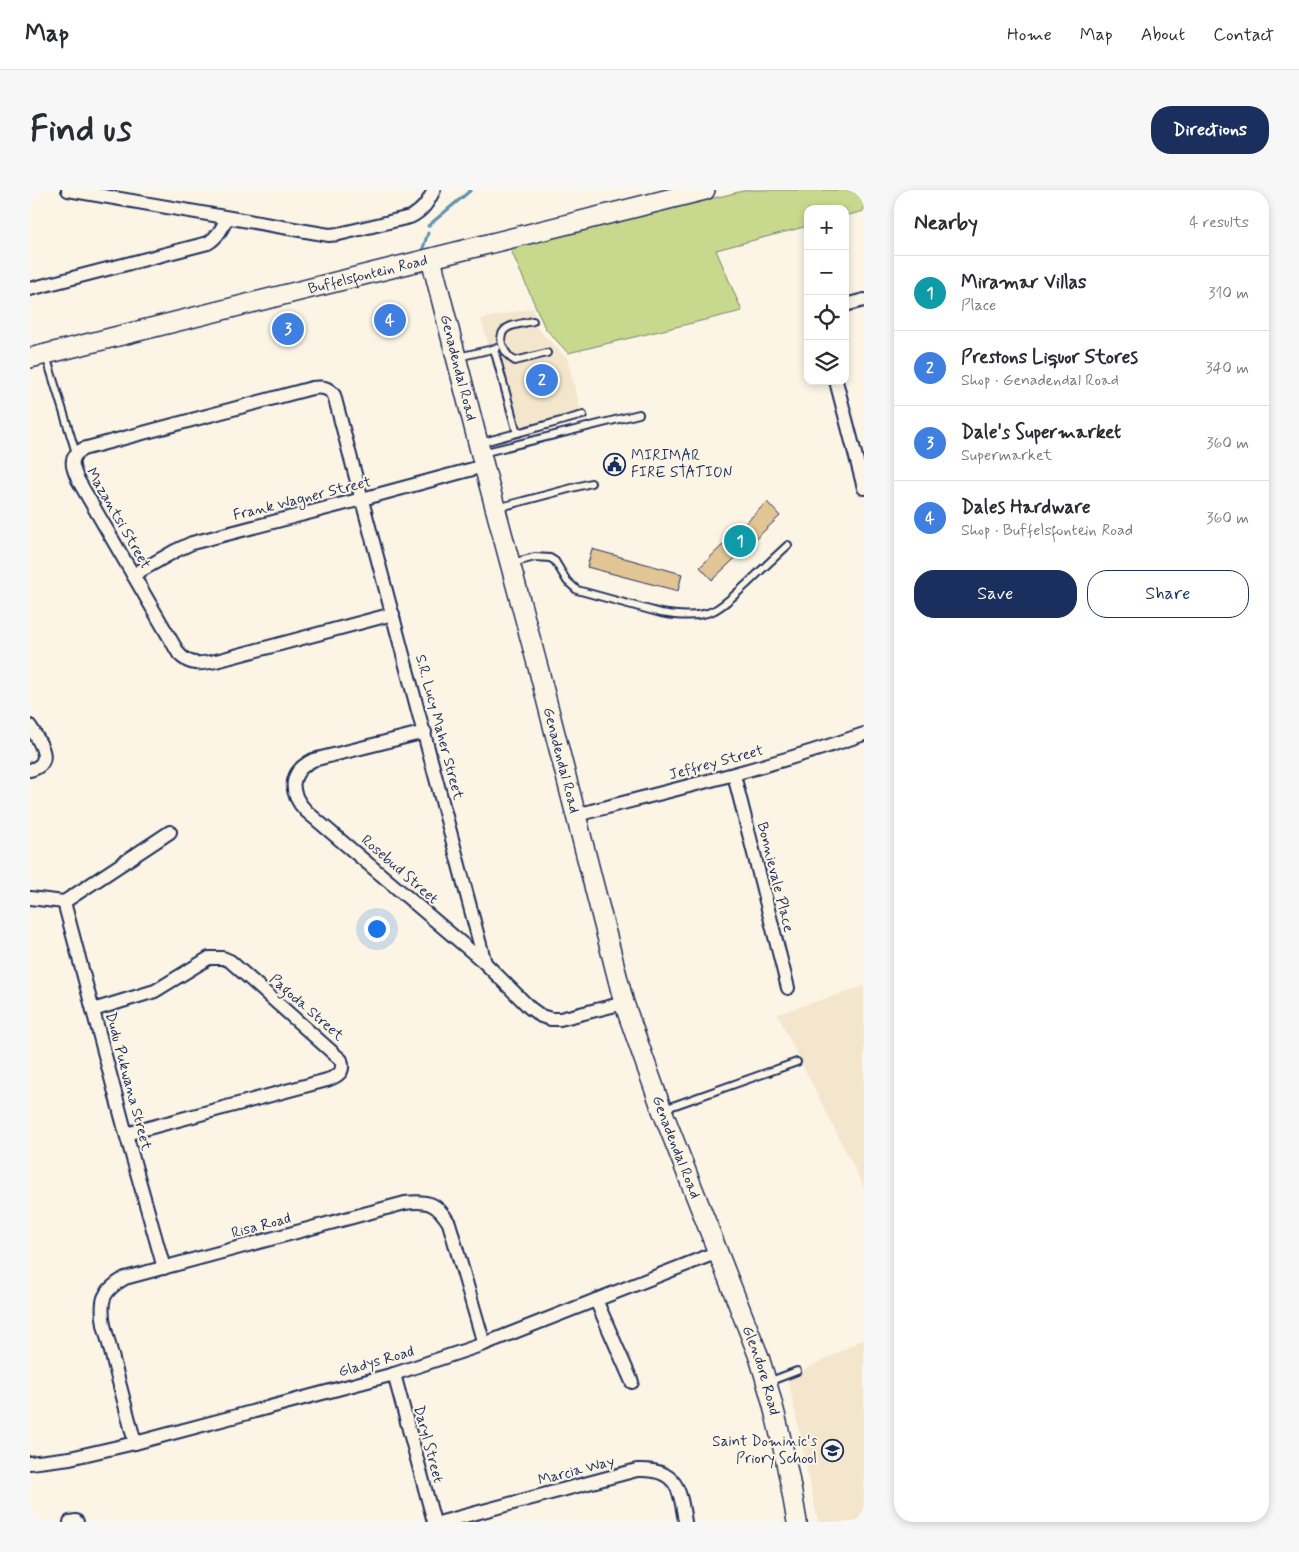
<!DOCTYPE html>
<meta charset="utf-8">
<style>
:root{--surface:#fff;--page:#f7f7f7;--text:#2b2b33;--muted:#7c7c81;--line:#e1e1e2;--accent:#1b2f5e}
body{margin:0;font-family:Mynerve,sans-serif;background:var(--page);color:var(--text)}
.controls{position:absolute;right:15px;top:15px;display:grid;overflow:hidden;border-radius:10px;box-shadow:0 2px 8px #0003}
.controls button{width:45px;height:45px;display:grid;place-items:center;padding:0;border:0;border-bottom:1px solid var(--line);background:var(--surface);color:var(--text);font:25px sans-serif}
.you{position:absolute;left:346px;top:738px;width:18px;height:18px;margin:-12px;border:4px solid #fff;border-radius:50%;background:#1a73e8;box-shadow:0 0 0 8px #1a73e833}
.badge{display:grid;place-items:center;width:32px;height:32px;border-radius:50%;background:var(--accent);color:#fff;font-size:16px;font-weight:700}
.pin{position:absolute;translate:-50% -50%;border:2px solid #fff;box-shadow:0 1px 5px #0006}
.list{margin:0;padding:0;list-style:none}
h2{display:flex;justify-content:space-between;align-items:center;height:65px;margin:0;padding:0 20px;font-size:21px}
h2 small{font-size:16px;font-weight:400;color:var(--muted)}
.list li{display:grid;grid-template-columns:32px 1fr auto;gap:15px;align-items:center;box-sizing:border-box;height:75px;padding:0 20px;border-top:1px solid var(--line)}
.list b{display:block;font-size:19px;white-space:nowrap}
.list p{margin:0;font-size:16px;white-space:nowrap;color:var(--muted)}
.list em{font-size:16px;font-style:normal;color:var(--muted)}
.actions{display:flex;gap:10px;padding:15px 20px}
.actions a{flex:1;padding:11px 0;border:1px solid var(--accent);border-radius:20px;text-align:center;font-size:18px;color:var(--accent)}
.actions .main{background:var(--accent);color:#fff}
.icon{flex:none;width:28px;height:28px;fill:none;stroke:currentColor;stroke-width:2;stroke-linecap:round;stroke-linejoin:round}
.map{position:relative;flex:none;width:834px;height:1332px;overflow:hidden;border-radius:20px}
header{display:flex;align-items:center;gap:30px;box-sizing:border-box;height:70px;padding:0 25px;background:var(--surface);border-bottom:1px solid var(--line)}
header strong{font-size:24px}
nav{display:flex;gap:28px;margin-inline-start:auto;font-size:18px}
.intro{display:flex;align-items:center;justify-content:space-between;box-sizing:border-box;height:120px;padding:0 30px}
h1{margin:0;font-size:35px}
.button{padding:12px 22px;border-radius:20px;background:var(--accent);color:#fff;font-size:18px;font-weight:700}
main{display:flex;gap:30px;padding:0 30px}
aside{flex:1;background:var(--surface);border-radius:20px;box-shadow:0 2px 8px #0003}
.map>svg:first-child{display:block}
</style>
<header>
<strong>Map</strong>
<nav><a>Home</a><a>Map</a><a>About</a><a>Contact</a></nav>
</header>
<div class="intro"><h1>Find us</h1><a class="button">Directions</a></div>
<main>
<div class="map">
<svg width="834" height="1332" viewBox="0 0 834 1332">
<rect width="100%" height="100%" fill="#fcf5e5"/>
<filter id="ink" filterUnits="userSpaceOnUse"><feTurbulence type="fractalNoise" baseFrequency=".02" numOctaves="2"/><feDisplacementMap in="SourceGraphic" scale="10" xChannelSelector="R" yChannelSelector="G"/><feConvolveMatrix kernelMatrix="1 2 1 2 8 2 1 2 1" color-interpolation-filters="sRGB"/></filter>
<g filter="url(#ink)">
<g fill="#f4e6cd">
<path d="M 503,118 L 507,138 L 537,168 L 552,225 L 482,242 L 451,129 Z"/>
<path d="M 834,796 L 834,998 L 747,824 Z"/>
<path d="M 834,1149 L 834,1332 L 788,1332 L 758,1188 Z"/>
</g>
<path fill="#c8d88c" stroke="#728475" d="M 717,0 L 834,0 L 834,21 L 815,26 L 815,19 L 778,19 L 778,36 L 686,60 L 712,121 L 538,163 L 515,138 L 480,58 Z"/>
<g fill="none" stroke-linecap="round" stroke-linejoin="round">
<g stroke="#5c93af" stroke-width="3">
<path d="M 398,36 L 441,0"/>
<path d="M 392,61 L 398,43"/>
</g>
</g>
<g fill="#e2c495" stroke="#1b2f5e">
<path d="M 737,312 L 750,326 L 682,390 L 670,377 Z"/>
<path d="M 562,359 L 652,384 L 648,401 L 557,377 Z"/>
</g>
<g fill="none" stroke-linecap="round" stroke-linejoin="round">
<defs>
<g id="lane">
<path d="M 503,131 C 496,133 483,134 477,138 C 464,147 476,166 485,171 L 517,163"/>
<path d="M 464,159 L 487,243"/>
<path d="M 16,166 L 46,263"/>
<path d="M 428,167 L 467,158"/>
<path d="M 450,253 L 553,225"/>
<path d="M 452,263 L 609,224"/>
<path d="M 467,318 L 561,293"/>
<path d="M 482,373 L 505,367 L 520,368 L 525,371 L 537,391 L 547,400 L 631,423 C 648,426 669,428 685,420 C 697,413 708,402 718,393 C 731,380 745,367 758,355"/>
<path d="M 634,919 L 767,872"/>
<path d="M 738,1192 L 767,1181"/>
</g>
<g id="street">
<path d="M 38,0 L 299,45 L 309,44 L 380,27 C 393,21 398,12 404,0"/>
<path d="M 0,99 L 178,53 C 188,47 192,38 197,28"/>
<path d="M 815,115 L 834,110"/>
<path d="M 806,191 L 834,298"/>
<path d="M 103,385 L 145,361 L 162,353 L 332,309 L 454,276"/>
<path d="M 363,424 L 186,471 C 171,474 160,476 149,464 L 48,290 C 42,277 38,267 53,259 L 282,198 C 292,197 298,197 304,205 L 455,773"/>
<path d="M 0,536 C 9,551 26,573 0,580"/>
<path d="M 395,542 L 283,570 C 259,582 258,602 276,621 L 455,773 L 500,818 L 511,826 L 521,829 L 530,829 L 594,813"/>
<path d="M 704,585 L 758,798"/>
<path d="M 546,625 C 643,600 740,577 834,544"/>
<path d="M 0,708 L 34,712 L 140,642"/>
<path d="M 34,712 L 96,944 L 134,1078"/>
<path d="M 63,820 L 125,801 L 179,768 L 193,768 L 200,771 L 311,870 C 315,882 308,886 297,890 L 96,944"/>
<path d="M 566,1110 L 602,1192"/>
<path d="M 364,1184 L 404,1332"/>
<path d="M 105,1253 L 74,1135 C 70,1110 72,1101 95,1088 L 375,1013 C 398,1010 407,1013 419,1033 L 454,1154"/>
<path d="M 0,1273 L 40,1268 L 105,1253 L 364,1184 L 454,1154 L 688,1062"/>
<path d="M 40,1332 L 46,1331 L 47,1332"/>
<path d="M 412,1332 L 607,1280 C 647,1278 650,1299 655,1332"/>
</g>
<g id="secondary">
<path id="s1" d="M 401,69 L 454,276 L 509,481 L 594,813 L 632,920 L 729,1167 C 746,1221 758,1276 767,1332"/>
<path id="s2" d="M 0,168 L 675,0"/>
</g>
</defs>
<use href="#lane" stroke="#1b2f5e" stroke-width="10"/>
<use href="#street" stroke="#1b2f5e" stroke-width="16"/>
<use href="#secondary" stroke="#1b2f5e" stroke-width="22"/>
<use href="#lane" stroke="#fcf5e5" stroke-width="6"/>
<use href="#street" stroke="#fcf5e5" stroke-width="12"/>
<use href="#secondary" stroke="#fcf5e5" stroke-width="19"/>
</g>
</g>
<defs>
<symbol id="civic-ring" viewBox="-11 -11 22 22"><circle r="9.5" fill="#fcf5e5" stroke="#1b2f5e" stroke-width="1.5"/><path d="M-.6-6.5H3V-4.5H.6V-3L4-1V1h2V6H-6V1h2V-1L-.6-3ZM-1.2 2.5V6h2.4V2.5Z" fill="#1b2f5e"/></symbol>
<symbol id="school-ring" viewBox="-11 -11 22 22"><circle r="9.5" fill="#fcf5e5" stroke="#1b2f5e" stroke-width="1.5"/><path d="M0-5L7-2L0 1L-7-2ZM-4 1L0 2.5L4 1V4Q0 6-4 4Z" fill="#1b2f5e"/></symbol>
</defs>
<g fill-rule="evenodd">
<use href="#civic-ring" x="572" y="262" width="25" height="25"/>
<use href="#school-ring" x="790" y="1248" width="25" height="25"/>
</g>
<g text-anchor="middle" stroke-width="4" stroke-linejoin="round" paint-order="stroke">
<g font-size="15" fill="#1b2f5e" stroke="#fcf5e5">
<text dy="5" stroke="none"><textPath href="#s2" startOffset="348">Buffelsfontein Road</textPath></text>
<text dy="5" stroke="none"><textPath href="#s1" startOffset="112">Genadendal Road</textPath></text>
<text transform="translate(272 308) rotate(-14)" y="5">Frank Wagner Street</text>
<text transform="translate(89 328) rotate(60)" y="5">Mazantsi Street</text>
<text transform="translate(410 537) rotate(75)" y="5">S.R. Lucy Maher Street</text>
<text dy="5" stroke="none"><textPath href="#s1" startOffset="518">Genadendal Road</textPath></text>
<text transform="translate(686 572) rotate(-15)" y="5">Jeffrey Street</text>
<text transform="translate(370 679) rotate(41)" y="5">Rosebud Street</text>
<text transform="translate(746 687) rotate(76)" y="5">Bonnievale Place</text>
<text transform="translate(277 817) rotate(41)" y="5">Pagoda Street</text>
<text transform="translate(99 891) rotate(75)" y="5">Dudu Pukwana Street</text>
<text dy="5" stroke="none"><textPath href="#s1" startOffset="922">Genadendal Road</textPath></text>
<text transform="translate(231 1035) rotate(-15)" y="5">Risa Road</text>
<text transform="translate(346 1171) rotate(-16)" y="5">Gladys Road</text>
<text dy="5" stroke="none"><textPath href="#s1" startOffset="1161">Glendore Road</textPath></text>
<text transform="translate(399 1254) rotate(75)" y="5">Daryl Street</text>
<text transform="translate(546 1280) rotate(-15)" y="5">Marcia Way</text>
</g>
<g font-size="15" fill="#1b2f5e" stroke="#fcf5e5" text-anchor="start">
<text x="601" y="270">MIRIMAR<tspan x="601" dy="17">FIRE STATION</tspan></text>
<text x="787" y="1256" text-anchor="end">Saint Dominic's<tspan x="787" dy="17">Priory School</tspan></text>
</g>
</g>
</svg>
<div class="controls">
<button>+</button>
<button>−</button>
<button><svg class="icon" aria-label="locate" viewBox="0 0 24 24"><circle cx="12" cy="12" r="6"/><path d="M12 2v4M12 18v4M2 12h4M18 12h4"/></svg></button>
<button><svg class="icon" aria-label="layers" viewBox="0 0 24 24"><path d="M12 4l9 5-9 5-9-5zM3 14l9 5 9-5"/></svg></button>
</div>
<div class="you"></div>
<div class="pin badge" style="left:710px;top:351px;background:#0f9aa8">1</div>
<div class="pin badge" style="left:512px;top:190px;background:#3f7fe0">2</div>
<div class="pin badge" style="left:258px;top:139px;background:#3f7fe0">3</div>
<div class="pin badge" style="left:360px;top:130px;background:#3f7fe0">4</div>
</div>
<aside>
<h2>Nearby<small>4 results</small></h2>
<ul class="list">
<li><span class="badge" style="background:#0f9aa8">1</span><div><b>Miramar Villas</b><p>Place</p></div><em>310 m</em></li>
<li><span class="badge" style="background:#3f7fe0">2</span><div><b>Prestons Liquor Stores</b><p>Shop · Genadendal Road</p></div><em>340 m</em></li>
<li><span class="badge" style="background:#3f7fe0">3</span><div><b>Dale's Supermarket</b><p>Supermarket</p></div><em>360 m</em></li>
<li><span class="badge" style="background:#3f7fe0">4</span><div><b>Dales Hardware</b><p>Shop · Buffelsfontein Road</p></div><em>360 m</em></li>
</ul>
<div class="actions"><a class="main">Save</a><a>Share</a></div>
</aside>
</main>
